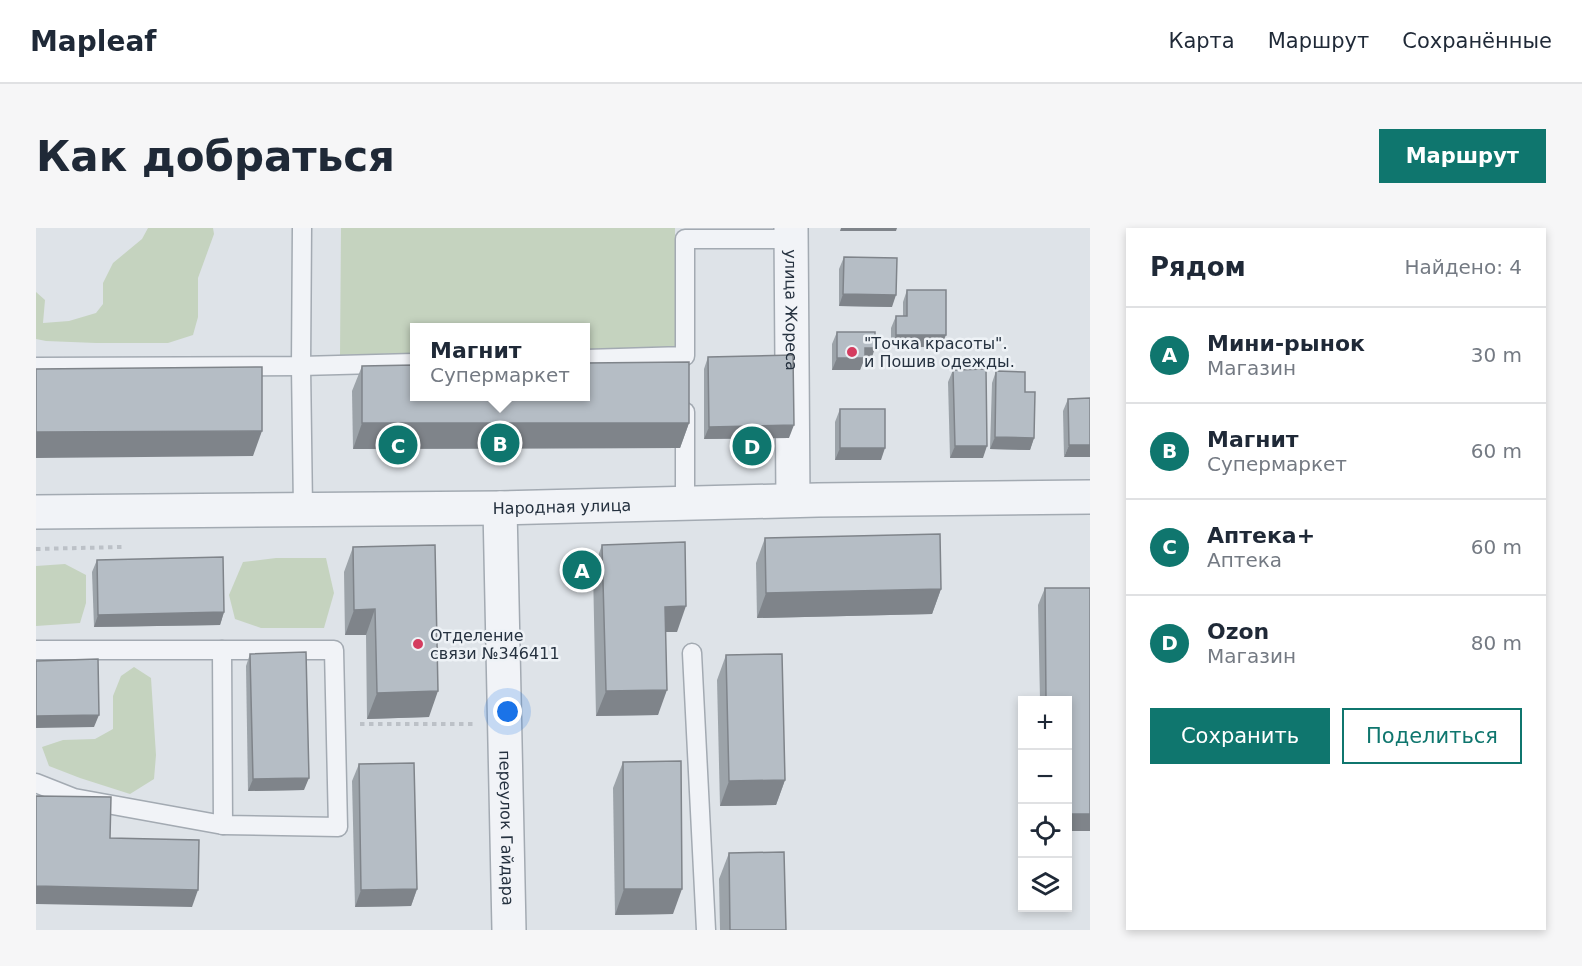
<!DOCTYPE html>
<html lang="ru">
<meta charset="utf-8">
<style>
:root{--surface:#fff;--page:#f6f6f7;--text:#1f2937;--muted:#747a83;--line:#e0e1e3;--accent:#0f766e}
body{margin:0;font-family:"DejaVu Sans",sans-serif;background:var(--page);color:var(--text)}
.controls{position:absolute;right:18px;bottom:18px;display:grid;overflow:hidden;border-radius:0px;box-shadow:0 3px 9px #0003}
.controls button{width:54px;height:54px;display:grid;place-items:center;padding:0;border:0;border-bottom:2px solid var(--line);background:var(--surface);color:var(--text);font:30px sans-serif}
.you{position:absolute;left:472px;top:484px;width:21px;height:21px;margin:-15px;border:4px solid #fff;border-radius:50%;background:#1a73e8;box-shadow:0 0 0 9px #1a73e833}
.badge{display:grid;place-items:center;width:39px;height:39px;border-radius:50%;background:var(--accent);color:#fff;font-size:20px;font-weight:700}
.pin{position:absolute;translate:-50% -50%;border:3px solid #fff;box-shadow:0 2px 6px #0006}
.popup{position:absolute;left:374px;top:95px;width:180px;height:78px;box-sizing:border-box;display:grid;place-content:center;border-radius:0px;background:var(--surface);filter:drop-shadow(0 2px 4px #0005);font-size:20px;white-space:nowrap;color:var(--muted)}
.popup b{font-size:22px;color:var(--text)}
.popup::after{content:'';position:absolute;left:50%;top:100%;margin-left:-12px;border:12px solid transparent;border-top-color:var(--surface)}
.list{margin:0;padding:0;list-style:none}
h2{display:flex;justify-content:space-between;align-items:center;height:78px;margin:0;padding:0 24px;font-size:26px}
h2 small{font-size:20px;font-weight:400;color:var(--muted)}
.list li{display:grid;grid-template-columns:39px 1fr auto;gap:18px;align-items:center;box-sizing:border-box;height:96px;padding:0 24px;border-top:2px solid var(--line)}
.list b{display:block;font-size:22px;white-space:nowrap}
.list p{margin:0;font-size:20px;white-space:nowrap;color:var(--muted)}
.list em{font-size:20px;font-style:normal;color:var(--muted)}
.actions{display:flex;gap:12px;padding:18px 24px}
.actions a{flex:1;padding:14px 0;border:2px solid var(--accent);border-radius:0px;text-align:center;font-size:21px;color:var(--accent)}
.actions .main{background:var(--accent);color:#fff}
.icon{flex:none;width:33px;height:33px;fill:none;stroke:currentColor;stroke-width:2;stroke-linecap:round;stroke-linejoin:round}
.map{position:relative;flex:none;width:1054px;height:702px;overflow:hidden;border-radius:0px}
header{display:flex;align-items:center;gap:36px;box-sizing:border-box;height:84px;padding:0 30px;background:var(--surface);border-bottom:2px solid var(--line)}
header strong{font-size:28px}
nav{display:flex;gap:33px;margin-inline-start:auto;font-size:21px}
.intro{display:flex;align-items:center;justify-content:space-between;box-sizing:border-box;height:144px;padding:0 36px}
h1{margin:0;font-size:42px}
.button{padding:15px 27px;border-radius:0px;background:var(--accent);color:#fff;font-size:21px;font-weight:700}
main{display:flex;gap:36px;padding:0 36px}
aside{flex:1;background:var(--surface);border-radius:0px;box-shadow:0 3px 9px #0003}
.map>svg:first-child{display:block}
</style>
<header>
<strong>Mapleaf</strong>
<nav><a>Карта</a><a>Маршрут</a><a>Сохранённые</a></nav>
</header>
<div class="intro"><h1>Как добраться</h1><a class="button">Маршрут</a></div>
<main>
<div class="map">
<svg width="1054" height="702" viewBox="0 0 1054 702">
<rect width="100%" height="100%" fill="#dee3e8"/>
<g fill="#c5d3bf">
<path d="M 112,0 L 177,0 L 178,6 L 162,50 L 162,89 L 157,107 L 132,115 L 60,115 L 10,113 L 0,111 L 0,64 L 9,72 L 7,95 L 33,93 L 60,85 L 67,76 L 67,55 L 77,35 L 106,11 Z"/>
<path d="M 305,0 L 639,0 L 639,120 L 550,122 L 550,100 L 378,100 L 378,125 L 304,127 Z"/>
<path d="M 240,330 L 290,330 L 298,365 L 288,400 L 225,400 L 199,391 L 193,367 L 207,334 Z"/>
<path d="M 29,336 L 50,347 L 50,375 L 44,395 L 0,398 L 0,338 Z"/>
<path d="M 98,439 L 115,450 L 120,527 L 118,551 L 94,566 L 44,550 L 13,538 L 6,519 L 27,512 L 59,511 L 77,501 L 77,468 L 85,448 Z"/>
</g>
<g fill="none" stroke-linecap="round" stroke-linejoin="round">
<defs>
<g id="lane">
<path d="M 266,0 L 265,138 L 267,281"/>
<path d="M 550,131 L 649,128 L 649,11 L 755,11"/>
<path d="M 0,139 L 265,138 L 378,135"/>
<path d="M 649,184 L 649,275"/>
<path d="M 0,422 L 298,422 L 302,599 L 187,597 L 38,570 L 0,555"/>
<path d="M 186,422 L 187,597"/>
<path d="M 656,425 L 670,702"/>
</g>
<g id="street">
<path id="s1" d="M 755,0 L 757,272"/>
<path id="s2" d="M 464,280 L 473,702"/>
<path id="s3" d="M 0,284 L 464,280 L 782,272 L 1054,269"/>
</g>
</defs>
<use href="#lane" stroke="#a3aab2" stroke-width="21"/>
<use href="#street" stroke="#a3aab2" stroke-width="36"/>
<g stroke="#bcc1c7" stroke-width="4" stroke-dasharray="4.5 4.5" stroke-linecap="butt">
<path d="M 0,321 L 86,319"/>
<path d="M 324,496 L 437,496"/>
</g>
<use href="#lane" stroke="#f1f3f7" stroke-width="18"/>
<use href="#street" stroke="#f1f3f7" stroke-width="33"/>
</g>
<g fill="#9ca3a9">
<path d="M 808,29 L 856,79 L 803,78 L 803,41 Z"/>
<path d="M 871,62 L 905,119 L 855,119 L 855,100 L 860,88 L 867,88 L 867,74 Z"/>
<path d="M 801,104 L 835,132 L 828,132 L 824,142 L 796,142 L 796,116 Z"/>
<path d="M 672,129 L 753,210 L 668,211 L 668,141 Z"/>
<path d="M 326,138 L 653,195 L 644,220 L 317,221 L 316,163 Z"/>
<path d="M 917,142 L 947,230 L 914,230 L 912,154 Z"/>
<path d="M 960,143 L 989,164 L 998,210 L 994,222 L 954,221 L 956,155 Z"/>
<path d="M 1054,170 L 1028,229 L 1027,183 L 1032,171 Z"/>
<path d="M 804,181 L 845,232 L 799,232 L 799,194 Z"/>
<path d="M 729,310 L 905,361 L 896,386 L 721,390 L 720,335 Z"/>
<path d="M 566,317 L 641,404 L 630,404 L 622,487 L 560,488 L 557,342 Z"/>
<path d="M 317,319 L 393,489 L 331,491 L 330,407 L 309,407 L 308,344 Z"/>
<path d="M 61,332 L 188,384 L 184,397 L 58,399 L 56,344 Z"/>
<path d="M 1009,360 L 1054,360 L 1054,603 L 1032,603 L 1032,472 L 1004,472 L 1002,377 Z"/>
<path d="M 214,426 L 268,562 L 212,563 L 210,438 Z"/>
<path d="M 690,427 L 749,552 L 740,577 L 684,578 L 681,452 Z"/>
<path d="M 587,534 L 637,686 L 579,687 L 577,560 Z"/>
<path d="M 323,536 L 381,661 L 375,678 L 319,679 L 316,553 Z"/>
<path d="M 693,625 L 750,702 L 684,702 L 683,651 Z"/>
</g>
<g fill="#7f848a">
<path d="M 805,0 L 861,0 L 860,3 L 804,3 Z"/>
<path d="M 807,66 L 860,67 L 856,79 L 803,78 Z"/>
<path d="M 860,107 L 910,107 L 905,119 L 855,119 Z"/>
<path d="M 829,120 L 839,120 L 835,132 L 828,132 L 824,142 L 796,142 L 801,130 Z"/>
<path d="M 326,195 L 653,195 L 644,220 L 317,221 Z"/>
<path d="M 758,197 L 753,210 L 668,211 L 673,199 Z"/>
<path d="M 226,203 L 217,228 L 0,230 L 0,204 Z"/>
<path d="M 959,209 L 998,210 L 994,222 L 954,221 Z"/>
<path d="M 1033,217 L 1054,217 L 1054,229 L 1028,229 Z"/>
<path d="M 919,218 L 951,218 L 947,230 L 914,230 Z"/>
<path d="M 804,220 L 849,220 L 845,232 L 799,232 Z"/>
<path d="M 905,361 L 896,386 L 721,390 L 730,365 Z"/>
<path d="M 650,378 L 641,404 L 620,404 L 629,379 Z"/>
<path d="M 339,381 L 330,407 L 309,407 L 318,382 Z"/>
<path d="M 188,384 L 184,397 L 58,399 L 62,387 Z"/>
<path d="M 631,462 L 622,487 L 560,488 L 570,463 Z"/>
<path d="M 402,463 L 393,489 L 331,491 L 341,465 Z"/>
<path d="M 63,487 L 58,499 L 0,500 L 0,488 Z"/>
<path d="M 273,550 L 268,562 L 212,563 L 217,551 Z"/>
<path d="M 749,552 L 740,577 L 684,578 L 693,553 Z"/>
<rect x="1032" y="586" width="22" height="17"/>
<path d="M 0,658 L 162,662 L 156,679 L 0,676 Z"/>
<path d="M 381,661 L 375,678 L 319,679 L 325,662 Z"/>
<path d="M 588,661 L 646,661 L 637,686 L 579,687 Z"/>
</g>
<g fill="#b5bdc5" stroke="#7f848a" stroke-width="1.5">
<path d="M 808,29 L 861,30 L 860,67 L 807,66 Z"/>
<path d="M 871,62 L 910,62 L 910,107 L 860,107 L 860,88 L 871,88 Z"/>
<path d="M 801,104 L 839,104 L 839,120 L 829,120 L 829,130 L 801,130 Z"/>
<path d="M 757,127 L 758,197 L 673,199 L 672,129 Z"/>
<path d="M 653,134 L 653,195 L 326,195 L 326,138 L 378,137 L 378,168 L 549,168 L 549,135 Z"/>
<path d="M 226,139 L 226,203 L 0,204 L 0,141 Z"/>
<path d="M 950,141 L 951,218 L 919,218 L 917,142 Z"/>
<path d="M 960,143 L 989,144 L 989,164 L 999,164 L 998,210 L 959,209 Z"/>
<path d="M 1054,170 L 1054,217 L 1033,217 L 1032,171 Z"/>
<rect x="804" y="181" width="45" height="39"/>
<path d="M 904,306 L 905,361 L 730,365 L 729,310 Z"/>
<path d="M 649,314 L 650,378 L 629,379 L 631,462 L 570,463 L 566,317 Z"/>
<path d="M 399,317 L 402,463 L 341,465 L 339,381 L 318,382 L 317,319 Z"/>
<path d="M 187,329 L 188,384 L 62,387 L 61,332 Z"/>
<path d="M 1009,360 L 1054,360 L 1054,586 L 1032,586 L 1032,472 L 1010,472 Z"/>
<path d="M 270,424 L 273,550 L 217,551 L 214,426 Z"/>
<path d="M 746,426 L 749,552 L 693,553 L 690,427 Z"/>
<path d="M 62,431 L 63,487 L 0,488 L 0,433 Z"/>
<path d="M 645,533 L 646,661 L 588,661 L 587,534 Z"/>
<path d="M 378,535 L 381,661 L 325,662 L 323,536 Z"/>
<path d="M 0,568 L 75,569 L 74,610 L 163,612 L 162,662 L 0,658 Z"/>
<path d="M 748,624 L 750,702 L 694,702 L 693,625 Z"/>
</g>
<g fill="#d43c5f" stroke="#eef2f6" stroke-width="2">
<circle cx="816" cy="124" r="6"/>
<circle cx="382" cy="416" r="6"/>
</g>
<g text-anchor="middle" stroke-width="5" stroke-linejoin="round" paint-order="stroke">
<g font-size="16" fill="#263240" stroke="#eef2f6">
<text dy="6" stroke="none"><textPath href="#s1" startOffset="82">улица Жореса</textPath></text>
<text dy="6" stroke="none"><textPath href="#s3" startOffset="526">Народная улица</textPath></text>
<text dy="6" stroke="none"><textPath href="#s2" startOffset="320">переулок Гайдара</textPath></text>
</g>
<g font-size="16" fill="#263240" stroke="#eef2f6" text-anchor="start">
<text x="828" y="121">"Точка красоты".<tspan x="828" dy="18">и Пошив одежды.</tspan></text>
<text x="394" y="413">Отделение<tspan x="394" dy="18">связи №346411</tspan></text>
</g>
</g>
</svg>
<div class="controls">
<button>+</button>
<button>−</button>
<button><svg class="icon" aria-label="locate" viewBox="0 0 24 24"><circle cx="12" cy="12" r="6"/><path d="M12 2v4M12 18v4M2 12h4M18 12h4"/></svg></button>
<button><svg class="icon" aria-label="layers" viewBox="0 0 24 24"><path d="M12 4l9 5-9 5-9-5zM3 14l9 5 9-5"/></svg></button>
</div>
<div class="you"></div>
<div class="pin badge" style="left:546px;top:342px">A</div>
<div class="pin badge" style="left:464px;top:215px">B</div>
<div class="popup"><b>Магнит</b>Супермаркет</div>
<div class="pin badge" style="left:362px;top:217px">C</div>
<div class="pin badge" style="left:716px;top:218px">D</div>
</div>
<aside>
<h2>Рядом<small>Найдено: 4</small></h2>
<ul class="list">
<li><span class="badge">A</span><div><b>Мини-рынок</b><p>Магазин</p></div><em>30 m</em></li>
<li><span class="badge">B</span><div><b>Магнит</b><p>Супермаркет</p></div><em>60 m</em></li>
<li><span class="badge">C</span><div><b>Аптека+</b><p>Аптека</p></div><em>60 m</em></li>
<li><span class="badge">D</span><div><b>Ozon</b><p>Магазин</p></div><em>80 m</em></li>
</ul>
<div class="actions"><a class="main">Сохранить</a><a>Поделиться</a></div>
</aside>
</main>
